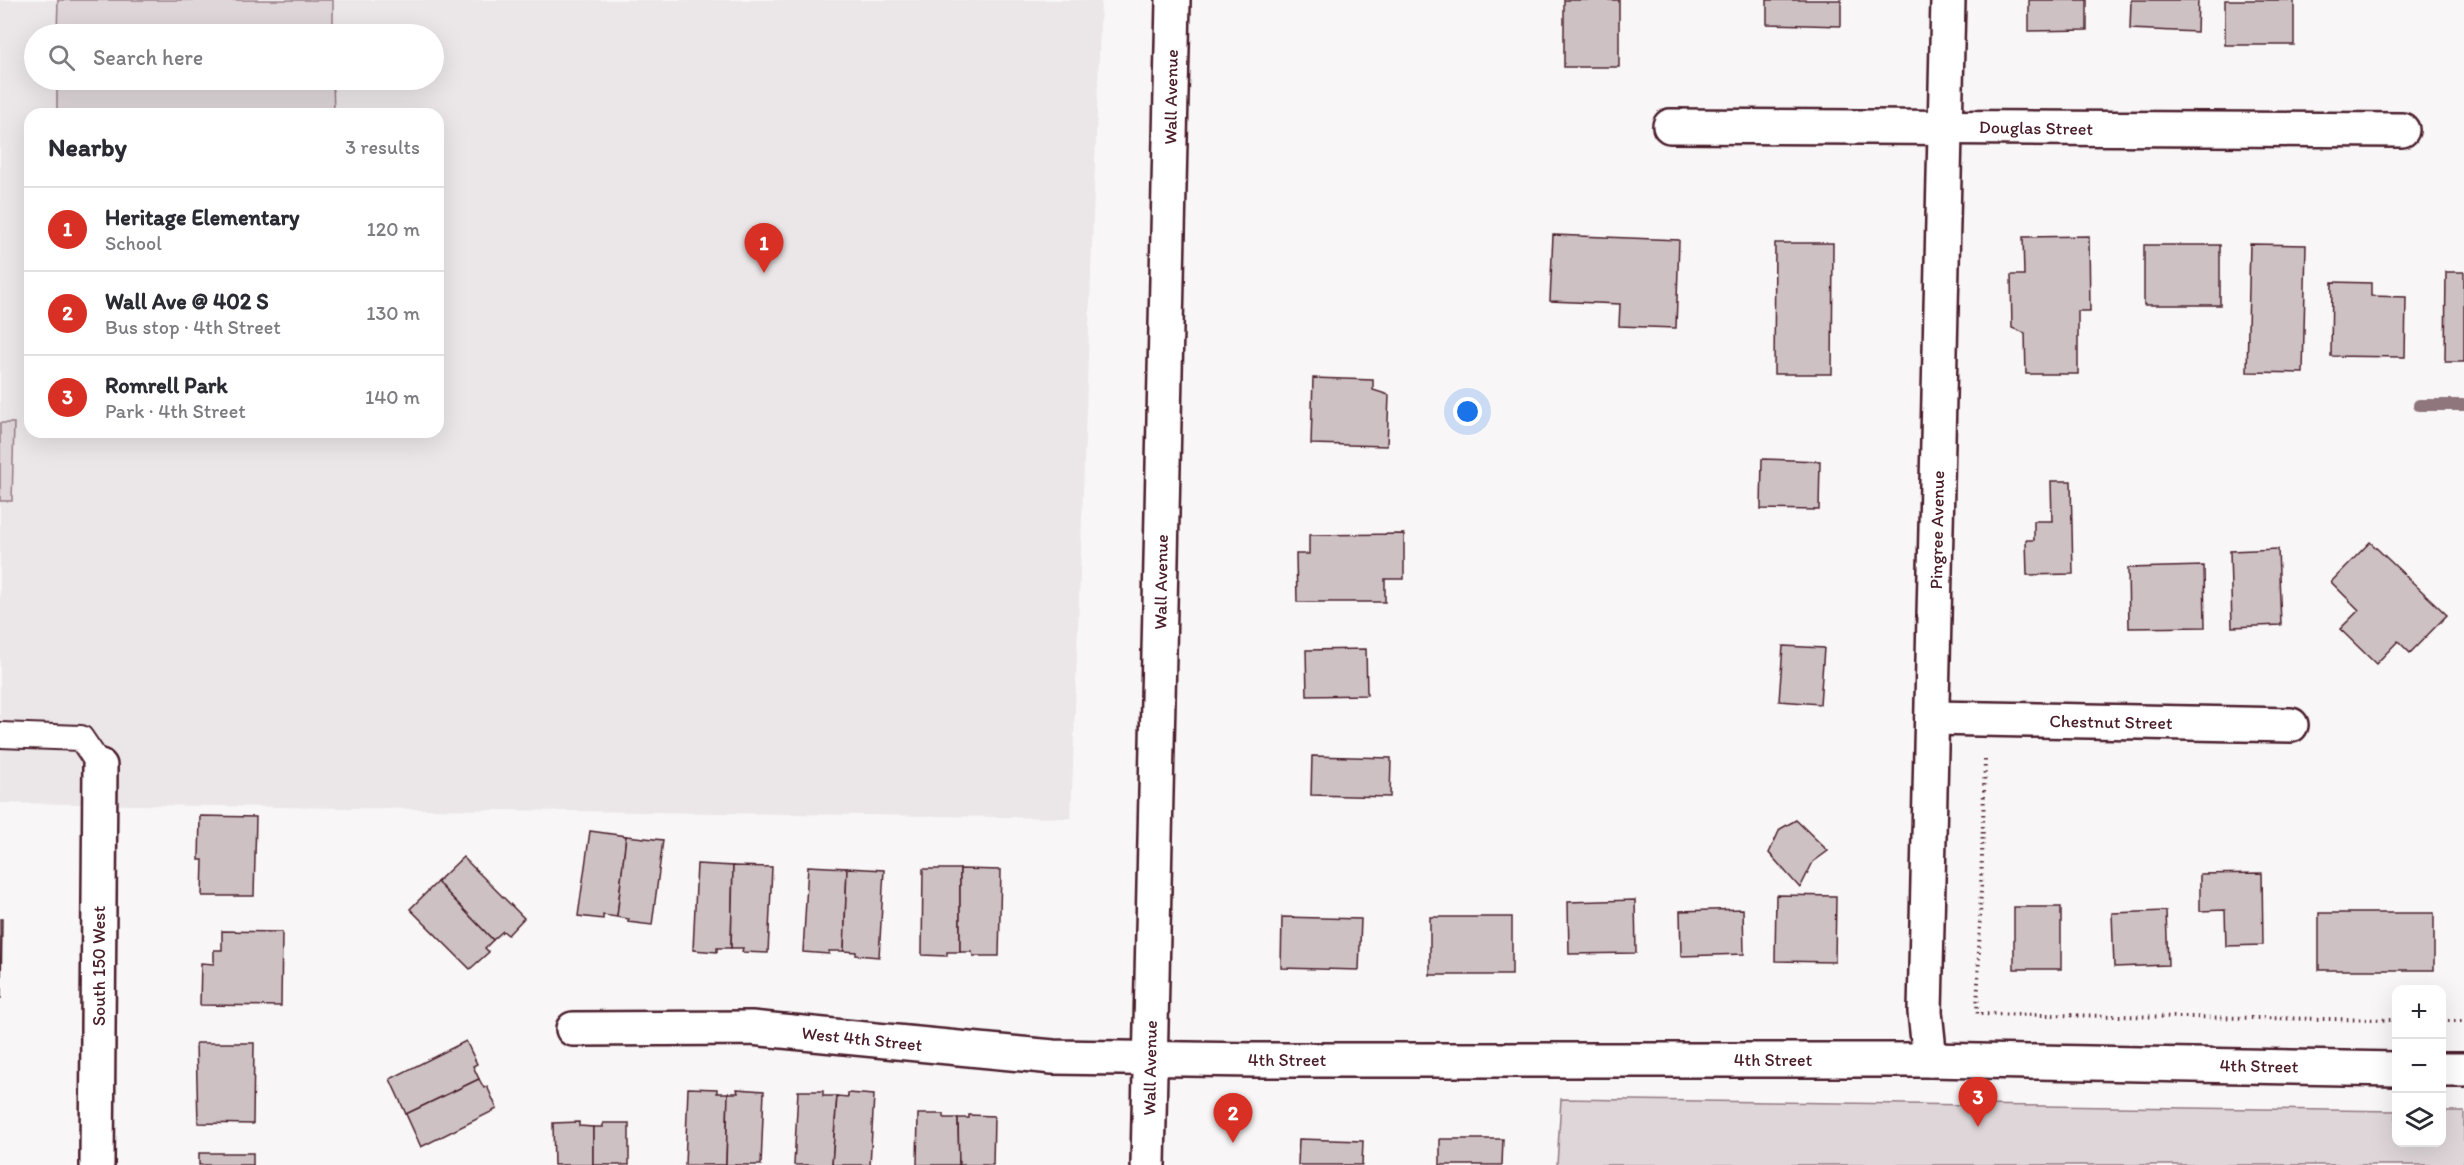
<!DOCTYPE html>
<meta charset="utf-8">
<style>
:root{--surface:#fff;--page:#f7f7f7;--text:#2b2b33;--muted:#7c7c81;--line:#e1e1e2;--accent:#d93025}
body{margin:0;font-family:Itim,sans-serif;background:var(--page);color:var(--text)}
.controls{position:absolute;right:18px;bottom:18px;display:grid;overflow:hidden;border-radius:12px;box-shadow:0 6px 24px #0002}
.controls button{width:54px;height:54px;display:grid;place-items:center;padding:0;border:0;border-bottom:2px solid var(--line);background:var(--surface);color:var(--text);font:30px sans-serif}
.you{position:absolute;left:1468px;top:412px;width:21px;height:21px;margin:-15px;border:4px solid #fff;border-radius:50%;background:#1a73e8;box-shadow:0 0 0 9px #1a73e833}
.badge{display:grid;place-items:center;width:39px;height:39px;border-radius:50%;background:var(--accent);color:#fff;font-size:20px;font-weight:700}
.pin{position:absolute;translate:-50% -50px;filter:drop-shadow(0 2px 3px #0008)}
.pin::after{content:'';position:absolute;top:32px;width:21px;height:18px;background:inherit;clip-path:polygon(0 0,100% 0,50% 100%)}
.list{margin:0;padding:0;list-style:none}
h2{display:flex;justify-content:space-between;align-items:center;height:78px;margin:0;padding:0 24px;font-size:26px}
h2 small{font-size:20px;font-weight:400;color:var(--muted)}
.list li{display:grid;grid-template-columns:39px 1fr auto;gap:18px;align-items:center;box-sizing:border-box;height:84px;padding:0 24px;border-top:2px solid var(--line)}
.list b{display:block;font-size:22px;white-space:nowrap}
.list p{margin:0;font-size:20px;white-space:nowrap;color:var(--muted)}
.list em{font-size:20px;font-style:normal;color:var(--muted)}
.icon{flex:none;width:33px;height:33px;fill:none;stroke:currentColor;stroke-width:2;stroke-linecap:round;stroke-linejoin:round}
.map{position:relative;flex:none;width:2464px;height:1165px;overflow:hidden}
.search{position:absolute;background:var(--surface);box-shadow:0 6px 24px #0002;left:24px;top:24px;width:420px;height:66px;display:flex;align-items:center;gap:15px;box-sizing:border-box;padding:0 21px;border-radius:33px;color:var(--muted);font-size:22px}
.panel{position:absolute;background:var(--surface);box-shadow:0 6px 24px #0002;left:24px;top:108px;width:420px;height:330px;border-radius:18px}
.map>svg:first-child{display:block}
</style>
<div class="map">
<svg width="2464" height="1165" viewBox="0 0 2464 1165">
<rect width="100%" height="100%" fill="#f8f6f7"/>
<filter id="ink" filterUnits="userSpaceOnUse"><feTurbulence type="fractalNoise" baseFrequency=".0167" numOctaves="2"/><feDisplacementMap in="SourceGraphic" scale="12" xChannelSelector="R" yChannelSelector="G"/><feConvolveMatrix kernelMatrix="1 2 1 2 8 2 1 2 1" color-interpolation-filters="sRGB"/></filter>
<g filter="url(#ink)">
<path fill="#ebe6e8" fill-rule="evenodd" d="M 0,0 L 1101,0 L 1071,818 L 0,803 ZM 34,34 L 434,34 L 434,80 L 34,80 ZM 30,114 L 438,114 L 438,432 L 30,432 Z"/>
<g fill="#ded6d9" stroke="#947a82" stroke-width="1.5">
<path d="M 58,0 L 333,0 L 333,34 L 57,34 Z"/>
<path d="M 57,80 L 333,80 L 334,114 L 57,114 Z"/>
<path d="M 0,423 L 14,423 L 12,501 L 0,501 Z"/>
<path d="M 1561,1099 L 2396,1111 L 2396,1142 L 2442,1142 L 2442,1111 L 2464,1111 L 2464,1165 L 1557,1165 Z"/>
</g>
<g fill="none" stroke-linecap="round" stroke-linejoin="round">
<path stroke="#8f747b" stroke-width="12" d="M 2419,405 L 2464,405"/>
</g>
<g fill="#cdc1c4" stroke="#4a1f2b" stroke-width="1.5">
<rect x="1564" y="0" width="55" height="67"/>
<path d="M 1767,0 L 1841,0 L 1841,26 L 1767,24 Z"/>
<path d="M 2029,0 L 2087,0 L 2087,30 L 2029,31 Z"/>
<path d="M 2131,0 L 2198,0 L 2197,32 L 2130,29 Z"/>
<rect x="2225" y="0" width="69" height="45"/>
<path d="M 1553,235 L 1679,240 L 1676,328 L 1619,326 L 1620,304 L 1550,301 Z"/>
<path d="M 2089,236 L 2090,311 L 2078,311 L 2078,374 L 2026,374 L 2025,333 L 2012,328 L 2011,275 L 2024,275 L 2023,237 Z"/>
<path d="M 1775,243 L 1833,243 L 1832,374 L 1774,374 Z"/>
<path d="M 2250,244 L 2306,245 L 2303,373 L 2247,372 Z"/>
<rect x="2144" y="245" width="76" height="60"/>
<path d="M 2446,272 L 2464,272 L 2464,362 L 2445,362 Z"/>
<path d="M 2332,282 L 2371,283 L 2371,296 L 2406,297 L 2405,357 L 2331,356 Z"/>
<path d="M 1313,378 L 1373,380 L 1373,390 L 1389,395 L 1387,446 L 1311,444 Z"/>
<path d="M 1762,459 L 1820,461 L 1819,510 L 1761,509 Z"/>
<path d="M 2051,481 L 2071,481 L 2073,574 L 2027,575 L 2026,540 L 2034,540 L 2034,521 L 2052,521 Z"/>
<path d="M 1404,534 L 1404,579 L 1385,579 L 1385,602 L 1297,602 L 1296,554 L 1309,554 L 1309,535 Z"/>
<path d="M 2370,542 L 2447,615 L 2410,653 L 2398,641 L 2376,664 L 2340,629 L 2359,610 L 2331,582 Z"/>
<path d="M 2278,549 L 2281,625 L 2232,627 L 2230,551 Z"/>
<path d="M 2204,566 L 2205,627 L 2129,628 L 2128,568 Z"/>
<path d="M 1783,646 L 1824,648 L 1820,704 L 1779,701 Z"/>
<path d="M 1366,649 L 1367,695 L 1307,696 L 1306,650 Z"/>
<path d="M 1312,756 L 1391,758 L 1390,797 L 1311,795 Z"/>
<path d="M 200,816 L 256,817 L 254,896 L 202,896 L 203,860 L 199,860 Z"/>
<path d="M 1796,820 L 1828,851 L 1813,862 L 1800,888 L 1769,853 L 1780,829 Z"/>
<path d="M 590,831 L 626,836 L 617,917 L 603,915 L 603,919 L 578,916 Z"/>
<path d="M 626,836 L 663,840 L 652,925 L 628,922 L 629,919 L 617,917 Z"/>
<path d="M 463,857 L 524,918 L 508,935 L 503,931 L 493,940 L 437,882 Z"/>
<path d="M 697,864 L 733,866 L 731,948 L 717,948 L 717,952 L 693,950 Z"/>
<path d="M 733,866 L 772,867 L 768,953 L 742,952 L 743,948 L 731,948 Z"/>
<path d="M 808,866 L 847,868 L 844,951 L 829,951 L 829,954 L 803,952 Z"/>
<path d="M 847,868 L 884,870 L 879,957 L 856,955 L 856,952 L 844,951 Z"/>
<path d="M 923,869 L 960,869 L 960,952 L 947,952 L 947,956 L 922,955 Z"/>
<path d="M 960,869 L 1001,870 L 999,956 L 973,956 L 972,952 L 960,952 Z"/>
<path d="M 2262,873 L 2263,945 L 2226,946 L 2225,910 L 2200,911 L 2200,874 Z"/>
<path d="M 437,882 L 493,940 L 485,948 L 489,952 L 470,969 L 410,909 Z"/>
<path d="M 1776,895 L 1836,896 L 1835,962 L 1775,961 Z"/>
<path d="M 1635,900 L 1636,953 L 1569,954 L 1568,902 Z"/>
<rect x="2014" y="907" width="47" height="62"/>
<path d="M 1743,909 L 1744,954 L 1681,956 L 1680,911 Z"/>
<path d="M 2166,911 L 2168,965 L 2114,967 L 2112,913 Z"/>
<rect x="2319" y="913" width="115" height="57"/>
<path d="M 1282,917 L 1361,919 L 1359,970 L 1281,968 Z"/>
<rect x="1430" y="917" width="82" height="58"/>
<path d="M 0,919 L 2,919 L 1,998 L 0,998 Z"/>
<path d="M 222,931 L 282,932 L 281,1006 L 200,1005 L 201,963 L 214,964 L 214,950 L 222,950 Z"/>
<path d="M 466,1041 L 477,1064 L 473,1066 L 479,1079 L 406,1114 L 390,1079 Z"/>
<path d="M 196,1043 L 254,1043 L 253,1124 L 198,1123 Z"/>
<path d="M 479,1079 L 484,1088 L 487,1086 L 497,1109 L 421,1147 L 406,1114 Z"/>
<path d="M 688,1088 L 717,1089 L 717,1093 L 728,1093 L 726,1165 L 685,1165 Z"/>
<path d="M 737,1089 L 764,1091 L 761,1165 L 726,1165 L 728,1093 L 738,1093 Z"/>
<path d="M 798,1091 L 823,1091 L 823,1096 L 837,1096 L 832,1165 L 794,1165 Z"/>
<path d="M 848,1093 L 874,1095 L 870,1165 L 832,1165 L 837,1096 L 848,1097 Z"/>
<path d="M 918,1114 L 944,1114 L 944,1118 L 958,1118 L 959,1165 L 917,1165 Z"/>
<path d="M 969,1115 L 994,1116 L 993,1165 L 959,1165 L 958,1118 L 969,1118 Z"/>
<path d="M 579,1122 L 579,1126 L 593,1127 L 593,1165 L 554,1165 L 553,1123 Z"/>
<path d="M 603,1123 L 629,1123 L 629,1165 L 593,1165 L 593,1127 L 603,1127 Z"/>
<path d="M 1299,1139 L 1363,1141 L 1362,1165 L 1298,1165 Z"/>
<path d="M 1440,1139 L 1503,1139 L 1502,1165 L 1440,1165 Z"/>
<rect x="199" y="1153" width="54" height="12"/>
</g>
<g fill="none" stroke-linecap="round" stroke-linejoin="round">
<defs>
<path id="lane" d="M 0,735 L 81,738 L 100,766"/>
<g id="street">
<path d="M 1670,126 L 2402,130"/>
<path d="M 1932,718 L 2291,725"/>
<path d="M 573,1029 L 751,1028 L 1053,1057 L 1254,1060 L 1930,1060 L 2396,1069"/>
<path d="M 1930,1060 L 1925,1012 L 1948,0"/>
<path d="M 2442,1070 L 2464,1070"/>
<path d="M 97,1165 L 100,766"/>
</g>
<path id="secondary" d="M 1148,1165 L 1173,0"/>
</defs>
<use href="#lane" stroke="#4a1f2b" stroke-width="28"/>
<use href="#street" stroke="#4a1f2b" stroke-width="38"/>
<use href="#secondary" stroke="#4a1f2b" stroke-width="38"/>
<g stroke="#4a1f2b" stroke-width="4" stroke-dasharray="1.5 4.5" stroke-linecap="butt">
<path d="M 1985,760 L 1977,1014 L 2396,1020"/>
<path d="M 2442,1021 L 2464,1021"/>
</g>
<use href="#lane" stroke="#fff" stroke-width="24"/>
<use href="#street" stroke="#fff" stroke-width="33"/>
<use href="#secondary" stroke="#fff" stroke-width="33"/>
</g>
</g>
<g text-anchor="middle" stroke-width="5" stroke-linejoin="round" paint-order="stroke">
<g font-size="18" fill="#4a1f2b" stroke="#fff">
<text transform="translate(1171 97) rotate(-89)" y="6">Wall Avenue</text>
<text transform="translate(2036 128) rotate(1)" y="6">Douglas Street</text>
<text transform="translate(1937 530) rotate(-89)" y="6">Pingree Avenue</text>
<text transform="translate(1161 582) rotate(-89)" y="6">Wall Avenue</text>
<text transform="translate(2111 722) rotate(1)" y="6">Chestnut Street</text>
<text transform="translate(99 966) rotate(-90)" y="6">South 150 West</text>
<text transform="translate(862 1039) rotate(6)" y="6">West 4th Street</text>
<text x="1287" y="1066">4th Street</text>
<text x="1773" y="1066">4th Street</text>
<text transform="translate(2259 1066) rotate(1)" y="6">4th Street</text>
<text transform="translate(1150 1068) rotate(-89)" y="6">Wall Avenue</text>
</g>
</g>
</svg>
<div class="controls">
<button>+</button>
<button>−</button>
<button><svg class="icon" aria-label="layers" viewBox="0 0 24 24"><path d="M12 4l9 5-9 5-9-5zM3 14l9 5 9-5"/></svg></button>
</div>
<div class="you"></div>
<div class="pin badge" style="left:764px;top:273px">1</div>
<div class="pin badge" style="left:1233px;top:1143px">2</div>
<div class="pin badge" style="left:1978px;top:1127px">3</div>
<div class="search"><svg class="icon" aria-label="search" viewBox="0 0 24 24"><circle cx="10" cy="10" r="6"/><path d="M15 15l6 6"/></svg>Search here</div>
<section class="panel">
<h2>Nearby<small>3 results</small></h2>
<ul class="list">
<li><span class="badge">1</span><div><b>Heritage Elementary</b><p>School</p></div><em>120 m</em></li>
<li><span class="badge">2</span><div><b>Wall Ave @ 402 S</b><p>Bus stop · 4th Street</p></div><em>130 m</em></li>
<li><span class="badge">3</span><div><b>Romrell Park</b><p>Park · 4th Street</p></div><em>140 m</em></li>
</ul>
</section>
</div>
